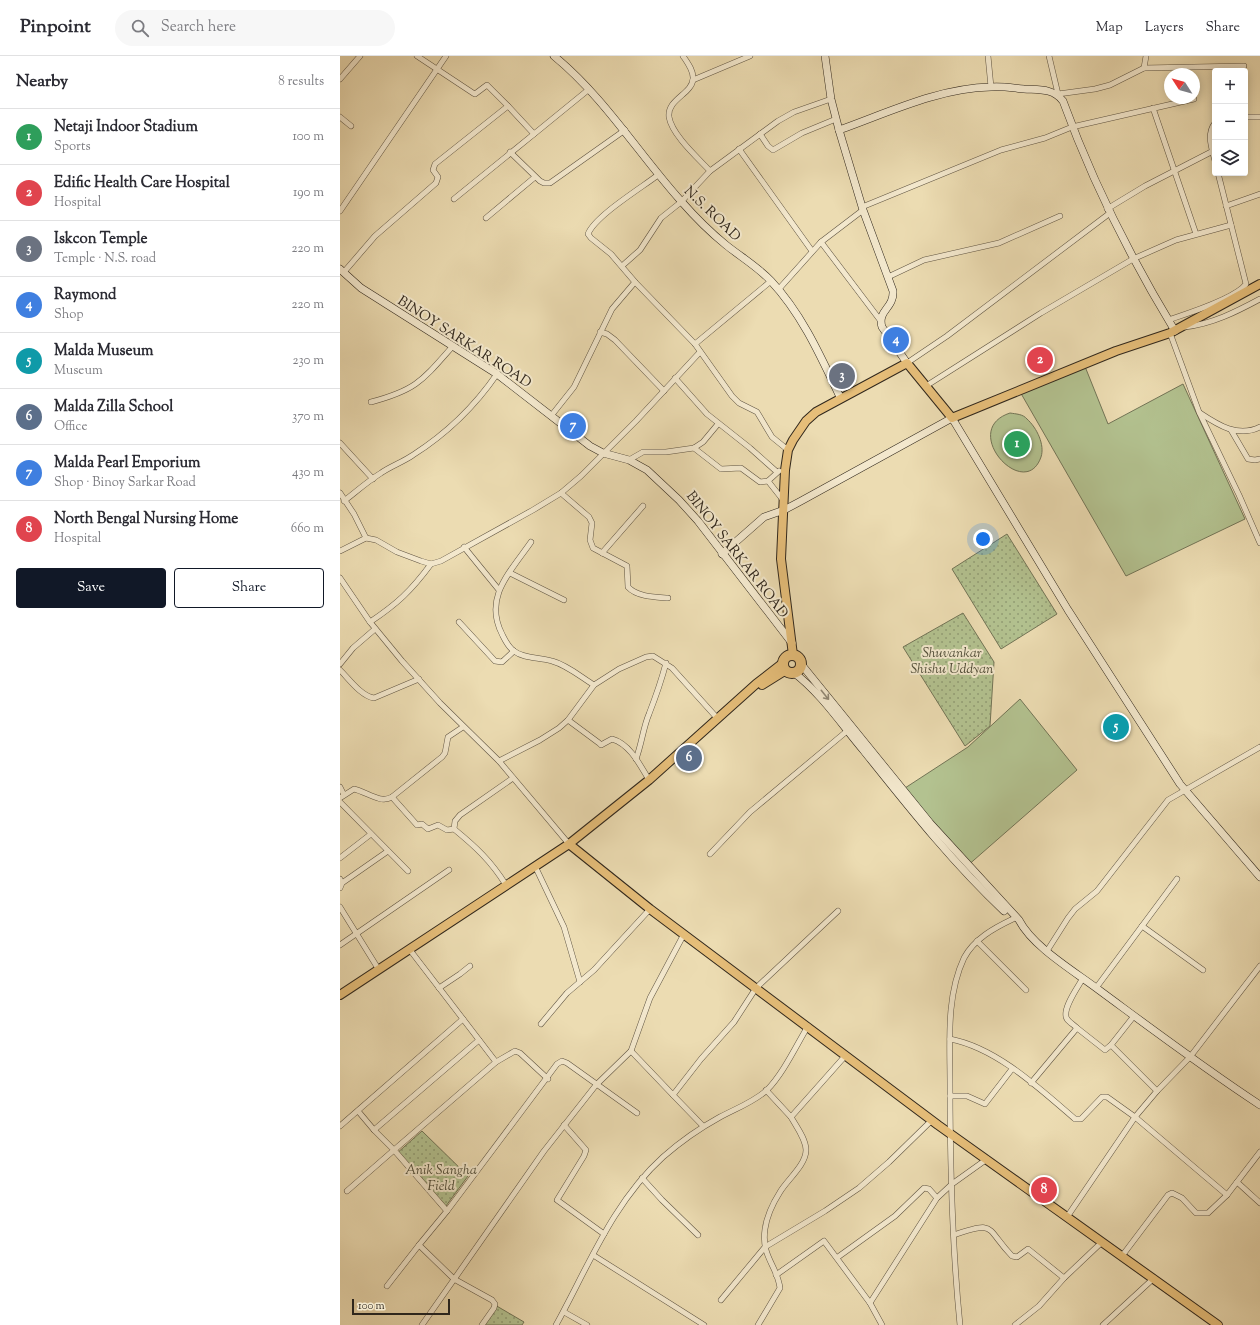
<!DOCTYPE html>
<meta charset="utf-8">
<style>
:root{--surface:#fff;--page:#f7f7f7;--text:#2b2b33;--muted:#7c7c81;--line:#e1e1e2;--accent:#111827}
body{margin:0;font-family:"Sorts Mill Goudy",serif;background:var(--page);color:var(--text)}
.controls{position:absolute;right:12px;top:12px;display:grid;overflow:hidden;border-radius:4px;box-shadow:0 2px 10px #0003}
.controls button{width:36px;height:36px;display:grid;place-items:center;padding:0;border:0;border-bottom:1px solid var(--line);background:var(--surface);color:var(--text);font:20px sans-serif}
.compass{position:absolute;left:824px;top:12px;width:36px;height:36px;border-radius:50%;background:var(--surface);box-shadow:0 2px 10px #0003;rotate:306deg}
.scale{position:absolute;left:12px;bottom:10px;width:98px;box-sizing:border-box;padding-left:4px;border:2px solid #30271c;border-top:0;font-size:11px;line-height:14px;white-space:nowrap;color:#30271c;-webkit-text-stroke:3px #f3e8cd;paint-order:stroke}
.you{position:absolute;left:643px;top:483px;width:14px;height:14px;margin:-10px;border:3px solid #fff;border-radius:50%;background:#1a73e8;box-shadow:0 0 0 6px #1a73e833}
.badge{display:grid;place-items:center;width:26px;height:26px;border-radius:50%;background:var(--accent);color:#fff;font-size:13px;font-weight:700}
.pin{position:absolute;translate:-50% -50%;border:2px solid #fff;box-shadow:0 1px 4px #0006}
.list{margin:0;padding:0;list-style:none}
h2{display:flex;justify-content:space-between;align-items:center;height:52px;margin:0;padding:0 16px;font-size:17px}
h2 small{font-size:13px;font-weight:400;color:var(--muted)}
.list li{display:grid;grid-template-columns:26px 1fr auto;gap:12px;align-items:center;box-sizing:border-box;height:56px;padding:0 16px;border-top:1px solid var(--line)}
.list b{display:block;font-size:15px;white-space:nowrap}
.list p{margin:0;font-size:13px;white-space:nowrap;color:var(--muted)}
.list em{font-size:13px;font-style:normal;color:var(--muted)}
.actions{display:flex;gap:8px;padding:12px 16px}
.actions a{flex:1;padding:9px 0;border:1px solid var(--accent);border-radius:4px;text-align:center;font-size:14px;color:var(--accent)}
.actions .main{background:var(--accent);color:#fff}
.icon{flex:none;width:22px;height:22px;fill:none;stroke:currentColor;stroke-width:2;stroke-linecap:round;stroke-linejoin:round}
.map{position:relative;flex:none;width:920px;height:1269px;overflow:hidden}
header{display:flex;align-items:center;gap:24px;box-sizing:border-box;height:56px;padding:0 20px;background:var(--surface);border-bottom:1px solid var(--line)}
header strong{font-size:19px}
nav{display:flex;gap:22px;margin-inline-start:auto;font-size:14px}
.search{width:280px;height:36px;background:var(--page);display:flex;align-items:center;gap:10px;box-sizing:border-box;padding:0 14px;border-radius:22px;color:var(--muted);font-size:15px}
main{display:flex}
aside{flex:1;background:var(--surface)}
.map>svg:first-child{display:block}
</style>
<header>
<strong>Pinpoint</strong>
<div class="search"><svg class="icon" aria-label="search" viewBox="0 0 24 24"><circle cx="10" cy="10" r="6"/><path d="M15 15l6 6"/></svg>Search here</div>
<nav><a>Map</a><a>Layers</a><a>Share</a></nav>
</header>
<main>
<aside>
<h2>Nearby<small>8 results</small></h2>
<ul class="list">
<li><span class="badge" style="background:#2e9e5b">1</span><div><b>Netaji Indoor Stadium</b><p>Sports</p></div><em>100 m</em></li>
<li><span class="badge" style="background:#e0444e">2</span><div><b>Edific Health Care Hospital</b><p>Hospital</p></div><em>190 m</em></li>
<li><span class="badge" style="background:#6b7280">3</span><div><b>Iskcon Temple</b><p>Temple · N.S. road</p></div><em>220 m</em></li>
<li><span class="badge" style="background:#3f7fe0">4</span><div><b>Raymond</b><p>Shop</p></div><em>220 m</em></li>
<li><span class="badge" style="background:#0f9aa8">5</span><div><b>Malda Museum</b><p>Museum</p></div><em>230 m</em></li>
<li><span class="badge" style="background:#5c6f8a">6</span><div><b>Malda Zilla School</b><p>Office</p></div><em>370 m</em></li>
<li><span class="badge" style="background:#3f7fe0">7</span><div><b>Malda Pearl Emporium</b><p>Shop · Binoy Sarkar Road</p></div><em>430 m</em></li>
<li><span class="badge" style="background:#e0444e">8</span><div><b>North Bengal Nursing Home</b><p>Hospital</p></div><em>660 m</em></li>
</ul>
<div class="actions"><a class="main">Save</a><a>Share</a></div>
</aside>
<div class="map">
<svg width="920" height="1269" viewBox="0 0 920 1269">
<defs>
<pattern id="grass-dots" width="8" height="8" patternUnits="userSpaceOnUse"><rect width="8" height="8" fill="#b3c290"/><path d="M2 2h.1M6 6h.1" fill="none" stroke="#929e75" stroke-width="1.8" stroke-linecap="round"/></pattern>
</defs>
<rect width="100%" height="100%" fill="#ecdcb2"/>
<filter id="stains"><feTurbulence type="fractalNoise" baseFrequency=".005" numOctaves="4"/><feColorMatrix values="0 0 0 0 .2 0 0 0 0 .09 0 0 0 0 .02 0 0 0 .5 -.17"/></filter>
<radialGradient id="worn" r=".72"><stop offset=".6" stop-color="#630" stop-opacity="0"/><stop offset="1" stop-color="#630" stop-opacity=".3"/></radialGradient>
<g fill="url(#grass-dots)" stroke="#727456">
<path d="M 667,478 L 717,558 L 661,593 L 612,513 Z"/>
<path d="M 623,557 L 654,606 L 650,670 L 625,690 L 563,591 Z"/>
<path d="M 82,1075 L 128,1120 L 103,1154 L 56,1098 Z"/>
<path d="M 155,1249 L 184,1266 L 182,1269 L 141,1269 Z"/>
</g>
<g fill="#b3c290" stroke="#727456">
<path d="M 744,308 L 768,368 L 843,328 L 905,463 L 786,520 L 679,334 Z"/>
<path d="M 670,357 C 676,358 683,358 687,363 C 697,372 705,389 701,401 C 685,447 618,374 670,357 Z"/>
<path d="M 680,643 L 737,714 L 626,811 L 565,732 L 628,691 Z"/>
</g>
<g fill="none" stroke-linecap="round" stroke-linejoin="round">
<defs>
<g id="street">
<path d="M 77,0 L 133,37 L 135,38 L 147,29 L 168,50"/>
<path d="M 648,0 L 651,31"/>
<path d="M 709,0 L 718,38 L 755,33 L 770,29 L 804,12 L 904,10"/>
<path d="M 804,12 L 806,0"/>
<path d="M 0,23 L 20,0"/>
<path d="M 353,24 L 410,0"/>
<path d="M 813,52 L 856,178"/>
<path d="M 0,61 L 11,70"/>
<path d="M 905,61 L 920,61"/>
<path d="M 875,67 C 866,78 872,93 875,105"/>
<path d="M 420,78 L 428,90 L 433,94 L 462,77 L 496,63"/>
<path d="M 399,93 L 472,195"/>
<path d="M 170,96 L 200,125 L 204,127 L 210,127 L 285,74"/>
<path d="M 370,115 L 438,65 L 454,56 L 491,43"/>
<path d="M 318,119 C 301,132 255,160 248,178 L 251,182 L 271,198 L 295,226 L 355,288 L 392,340 L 399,347 L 417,356 L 432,381 L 448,394"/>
<path d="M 114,143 L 194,78"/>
<path d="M 886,150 L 920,138"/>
<path d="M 522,151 L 661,94 L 705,82 L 732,71 L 854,43"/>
<path d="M 767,153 L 805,130 L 873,95"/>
<path d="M 0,155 L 106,0"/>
<path d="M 146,162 L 195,121"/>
<path d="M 481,186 L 540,264"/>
<path d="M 282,210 L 300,194 L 321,162 L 341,146 L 370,115 C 358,102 332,79 329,61 C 327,43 352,38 353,23 C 354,15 347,6 343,0"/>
<path d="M 4,216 L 35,180 L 96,127 L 98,121 L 93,114 L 95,108 L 168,50 L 194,78 L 248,34"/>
<path d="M 548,221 L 584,204 L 659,187 L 720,160"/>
<path d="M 438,234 L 481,186 L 523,154"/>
<path d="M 828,264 C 846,258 895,243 906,228 L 878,117"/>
<path d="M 845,271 C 872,268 896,256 920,243"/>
<path d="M 260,276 L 267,278 L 275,284 L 324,335"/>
<path d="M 830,277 L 859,356 L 899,439 L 920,487"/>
<path d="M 355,288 L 431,225"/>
<path d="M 567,307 L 607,280 L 770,157"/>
<path d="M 335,322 L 367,358 L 410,392 L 437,416"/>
<path d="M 586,330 L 701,257 L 793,203 L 836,184 L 891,169"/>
<path d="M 31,346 C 76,334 82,325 112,291"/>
<path d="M 860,357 C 878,369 898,382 920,371"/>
<path d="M 211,360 L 234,331 L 272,253 L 295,226"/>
<path d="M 891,374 L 908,403 L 915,404 L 920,403"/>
<path d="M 0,387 L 33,423"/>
<path d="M 354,392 L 381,413 L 401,412 L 420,426 L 428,425 L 439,415"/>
<path d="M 289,404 L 303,396 L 326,396 L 354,392 L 363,386 L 378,368"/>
<path d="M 428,425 L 443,444"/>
<path d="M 0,437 L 14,458 L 26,482"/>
<path d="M 221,437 L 249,461 L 252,467 L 250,484 L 253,492 L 287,510 L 288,531 C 297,541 316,541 328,542"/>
<path d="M 4,445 C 17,435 28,425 41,417 C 51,410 63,406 73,399 C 106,378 135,350 157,318"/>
<path d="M 191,486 C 171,515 143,541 162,578 C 165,584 168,591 174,595 C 184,603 200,601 212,605 C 227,609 241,621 254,629"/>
<path d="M 124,491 L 159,534"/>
<path d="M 0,495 L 26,482 L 36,484 L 57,496 L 81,505 L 91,508 L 101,505 L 193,454 L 221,437 L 241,420 L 296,365 L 360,296"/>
<path d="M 262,497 L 303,450"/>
<path d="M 170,517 L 224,544"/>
<path d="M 0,522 L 30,566 L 62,605 L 100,647 L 159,705 L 229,788"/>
<path d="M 30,566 C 57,548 71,535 91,508"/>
<path d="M 119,566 L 155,605 L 162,606 L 174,595"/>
<path d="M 0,608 L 13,592 L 35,573"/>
<path d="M 0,614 C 9,623 21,640 34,642 L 79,623"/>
<path d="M 228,664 L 259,687 L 261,689 L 272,683 C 290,688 300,709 309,724"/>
<path d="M 296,703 C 302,687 303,672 309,658 C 316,640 321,626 326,607"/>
<path d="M 159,705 L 200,684 L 219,672 L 228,664 L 254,629 L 279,613 L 306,601 L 313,600 L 332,612 L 378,663"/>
<path d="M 0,731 L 4,739"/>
<path d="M 52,741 L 77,769 L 82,768 L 88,773 L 98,769 L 107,774 L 114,773"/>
<path d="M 0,742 L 14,733 C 27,736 40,748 52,741 L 102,701 L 105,697 L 108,681 L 123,671"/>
<path d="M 0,746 L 68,815"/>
<path d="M 370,798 L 410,756 L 507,675"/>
<path d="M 0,802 L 31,778"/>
<path d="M 195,810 L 224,871 L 240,926"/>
<path d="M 0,823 L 2,827 L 0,832"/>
<path d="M 2,827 L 48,795"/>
<path d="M 166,829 C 151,805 136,791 114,773 L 115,765 L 120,759 L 173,722"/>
<path d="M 0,851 L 39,914"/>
<path d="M 802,870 L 863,914"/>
<path d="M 637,885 L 686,934"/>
<path d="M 0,889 L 109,814"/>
<path d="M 70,894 L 156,1006 L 54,1094 L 107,1155 L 79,1189 L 114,1223 L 152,1244 L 155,1248 L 154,1252 L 142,1269"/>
<path d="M 707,895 L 728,862 L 735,853 L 757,835 L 828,744 L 920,691"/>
<path d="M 99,932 L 120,918 L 130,910"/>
<path d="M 756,932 L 837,823"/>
<path d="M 201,968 L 227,937 L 254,914 L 310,853"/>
<path d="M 737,972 L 765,994 L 771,989 L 794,960"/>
<path d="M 610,983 C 657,992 700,1033 735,1063 L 741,1063 L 762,1041 L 767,1041 L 795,1061 L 887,1139"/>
<path d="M 771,989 L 817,1035"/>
<path d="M 291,995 L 333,1039 L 361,1003 L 394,966 L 416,932 L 498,855"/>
<path d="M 156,1006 L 175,995 L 180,997 L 208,1023"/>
<path d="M 691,1027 L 737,972 C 734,969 729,966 727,963 C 721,954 738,931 743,922"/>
<path d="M 426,1034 L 451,1061"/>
<path d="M 333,1039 L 363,1070"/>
<path d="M 610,1040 L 627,1040 L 645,1048 L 672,1013"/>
<path d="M 18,1055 L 34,1074 L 139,984"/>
<path d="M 224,1069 L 246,1094 L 244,1100 L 217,1144 L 264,1178"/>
<path d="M 0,1070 L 123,963"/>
<path d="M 302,1122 L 322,1144 L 358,1179"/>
<path d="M 897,1126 L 920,1147"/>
<path d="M 7,1135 L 54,1094 L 34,1074"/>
<path d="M 107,1155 L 217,1008 L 222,1005 L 227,1007 L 297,1057"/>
<path d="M 727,1161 L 795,1061 L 817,1035 L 850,1001 L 920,910"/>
<path d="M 614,1179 C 657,1164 645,1172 672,1200 L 677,1201 L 688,1193 L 724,1222 L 699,1250 L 675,1269"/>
<path d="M 253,1199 L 364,1269"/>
<path d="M 782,1200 L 828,1139 L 832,1137 L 842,1142 L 856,1157 L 868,1157 L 887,1139 L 920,1096"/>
<path d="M 498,1201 L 555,1160 L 584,1132 L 589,1133 L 597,1142"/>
<path d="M 436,1219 L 484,1185 L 530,1247 L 542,1269"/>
<path d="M 724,1222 L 762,1186"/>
<path d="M 47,1230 L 79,1189"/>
<path d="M 381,1244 L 425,1191 L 485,1155 L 519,1132 L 549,1106 L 592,1064"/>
<path d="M 530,1247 L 597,1142 L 612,1128 L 647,1103"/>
<path d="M 224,1256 L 247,1269"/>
<path d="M 82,1269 L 204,1095 L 256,1029 L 291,995 L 310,942 L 344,878"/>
<path d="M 216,1269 C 248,1211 273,1146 323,1101 C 340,1086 360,1072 380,1061 C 395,1053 414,1046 427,1034 C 443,1018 456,990 468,970"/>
<path d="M 418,1269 L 440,1232 C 437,1209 421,1201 425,1173 C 427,1159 433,1147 440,1136 C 447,1124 466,1109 466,1094 C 466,1083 456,1070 451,1061 L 506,999"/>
<path d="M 620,1269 C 612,1189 610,1108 610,1027 C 610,986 606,940 624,902 C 634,883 654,872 673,863"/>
<path d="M 763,1269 L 814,1222"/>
</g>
<g id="secondary">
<path d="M 214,0 C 264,41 298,97 341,145 C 355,161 370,176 386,189 C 401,201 418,211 431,225 C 462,258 481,301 500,341"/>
<path d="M 485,0 L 491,43 L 499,74 C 547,57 598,32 651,31 C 662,30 673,32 684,33 C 699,34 713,32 723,45 C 752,125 790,201 835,275"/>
<path d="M 499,74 L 523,154 L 553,235 C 554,253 537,254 542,271 L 567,307"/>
<path d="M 0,213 L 21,232 L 157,318 L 250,390 L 263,397 L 289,404 L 307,414 L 339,444 L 358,465 L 452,587"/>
<path d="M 382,498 L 424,461 L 444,454 L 461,445 L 612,362 L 728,554 L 840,728 L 920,821"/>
<path d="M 461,608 L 590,767 L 679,864 C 693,891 734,915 759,934 C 812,973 865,1013 920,1049"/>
<path d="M 453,616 C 481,637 502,669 524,695 C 568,750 612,806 664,855"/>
</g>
<g id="primary">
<path d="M 453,599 L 441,503 L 445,414 L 448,394 L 453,384 L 466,365 L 476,356 L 567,307 L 612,362 L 776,295 L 830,277 L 920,228"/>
<path d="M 422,629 L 446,614"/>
<path d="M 229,788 L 310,853 L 598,1069 L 878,1269"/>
<path d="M 0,939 L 229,788 L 309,724 L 416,628 L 443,607"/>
</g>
<circle id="highway" cx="452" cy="608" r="9"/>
</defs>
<use href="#street" stroke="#5f5442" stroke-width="6"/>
<use href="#secondary" stroke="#30271c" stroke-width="8"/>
<use href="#primary" stroke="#30271c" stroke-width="10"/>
<use href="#highway" stroke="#30271c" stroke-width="12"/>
<use href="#street" stroke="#f3e8cd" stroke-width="5"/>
<use href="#secondary" stroke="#f3e8cd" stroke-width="7"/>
<use href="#primary" stroke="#e6be79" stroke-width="8"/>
<use href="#highway" stroke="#e6be79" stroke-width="10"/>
</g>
<defs><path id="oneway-shaft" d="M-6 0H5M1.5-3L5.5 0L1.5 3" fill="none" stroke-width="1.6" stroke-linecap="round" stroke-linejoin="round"/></defs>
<use stroke="#928874" href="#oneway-shaft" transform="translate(485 639) rotate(51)"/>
<g text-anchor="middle" stroke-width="4" stroke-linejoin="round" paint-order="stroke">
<g font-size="14" fill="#30271c" stroke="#f3e8cd">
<text transform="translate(373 157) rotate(44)" y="5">N.S. ROAD</text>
<text transform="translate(125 285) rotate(33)" y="5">BINOY SARKAR ROAD</text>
<text transform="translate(398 498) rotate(52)" y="5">BINOY SARKAR ROAD</text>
</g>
<g font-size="14" font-style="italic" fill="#514e39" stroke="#f3e8cd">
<text x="612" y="601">Shuvankar<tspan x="612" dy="16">Shishu Uddyan</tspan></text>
<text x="101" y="1118">Anik Sangha<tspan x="101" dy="16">Field</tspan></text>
</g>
</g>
<rect width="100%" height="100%" filter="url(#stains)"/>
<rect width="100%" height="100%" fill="url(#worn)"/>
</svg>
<div class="controls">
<button>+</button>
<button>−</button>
<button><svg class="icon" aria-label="layers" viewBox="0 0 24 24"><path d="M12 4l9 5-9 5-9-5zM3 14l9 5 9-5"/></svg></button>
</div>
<svg class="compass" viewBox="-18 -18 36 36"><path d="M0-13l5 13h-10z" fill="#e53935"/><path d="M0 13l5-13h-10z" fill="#7c7c81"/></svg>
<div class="scale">100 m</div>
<div class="you"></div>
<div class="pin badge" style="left:677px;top:388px;background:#2e9e5b">1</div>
<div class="pin badge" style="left:700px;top:304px;background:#e0444e">2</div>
<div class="pin badge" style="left:502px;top:320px;background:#6b7280">3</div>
<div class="pin badge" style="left:556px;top:284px;background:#3f7fe0">4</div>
<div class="pin badge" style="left:776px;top:671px;background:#0f9aa8">5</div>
<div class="pin badge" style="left:349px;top:702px;background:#5c6f8a">6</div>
<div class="pin badge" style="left:233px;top:370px;background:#3f7fe0">7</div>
<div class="pin badge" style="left:704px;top:1134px;background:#e0444e">8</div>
</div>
</main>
